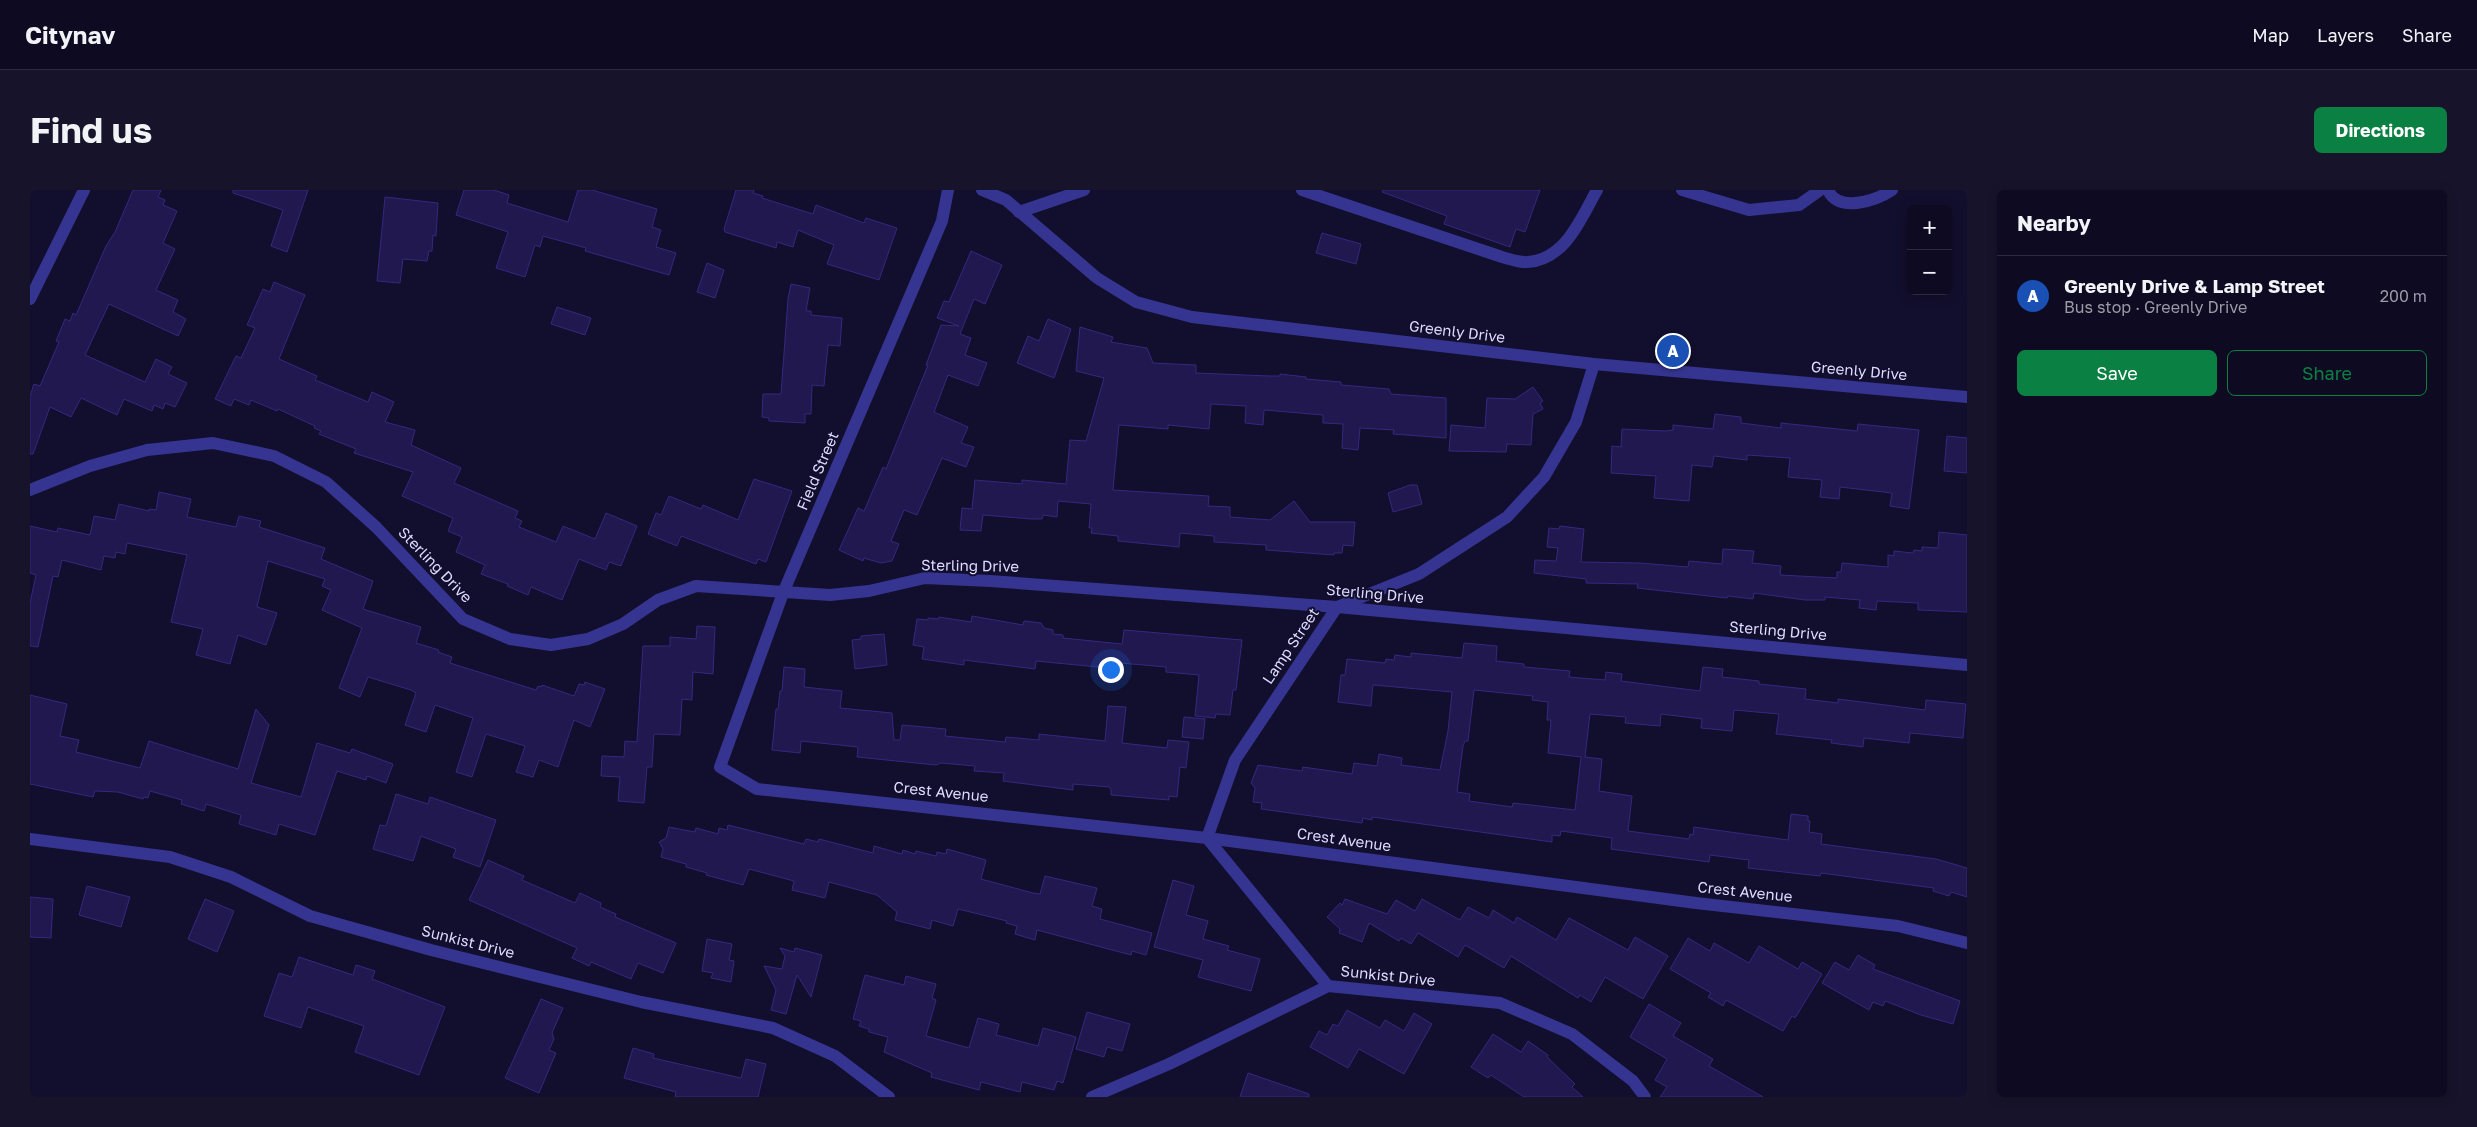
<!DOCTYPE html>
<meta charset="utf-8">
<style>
:root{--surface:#0e0a22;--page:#17132a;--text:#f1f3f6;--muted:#9b9aa5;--line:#2e2b40;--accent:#0b8043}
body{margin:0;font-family:"Golos Text",sans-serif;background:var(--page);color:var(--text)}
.controls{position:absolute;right:15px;top:15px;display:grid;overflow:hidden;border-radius:8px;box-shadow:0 2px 12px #0003}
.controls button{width:45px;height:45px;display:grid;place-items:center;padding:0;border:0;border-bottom:1px solid var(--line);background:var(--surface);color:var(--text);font:25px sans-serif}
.you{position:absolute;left:1080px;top:479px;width:18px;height:18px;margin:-12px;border:4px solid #fff;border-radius:50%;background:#1a73e8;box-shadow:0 0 0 8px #1a73e833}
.badge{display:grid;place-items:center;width:32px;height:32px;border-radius:50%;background:var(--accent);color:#fff;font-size:16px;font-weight:700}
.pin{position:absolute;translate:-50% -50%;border:2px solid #fff;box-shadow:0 1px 5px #0006}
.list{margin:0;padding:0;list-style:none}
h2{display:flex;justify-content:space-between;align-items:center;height:65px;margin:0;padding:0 20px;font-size:21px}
h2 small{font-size:16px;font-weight:400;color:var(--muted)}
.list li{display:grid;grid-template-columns:32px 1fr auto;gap:15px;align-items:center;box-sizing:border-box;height:80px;padding:0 20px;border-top:1px solid var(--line)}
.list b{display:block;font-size:19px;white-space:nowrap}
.list p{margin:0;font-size:16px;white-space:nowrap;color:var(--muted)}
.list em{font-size:16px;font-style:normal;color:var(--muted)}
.actions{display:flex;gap:10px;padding:15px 20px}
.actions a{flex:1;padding:11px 0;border:1px solid var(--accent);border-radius:8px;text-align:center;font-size:18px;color:var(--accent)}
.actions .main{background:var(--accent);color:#fff}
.map{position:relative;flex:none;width:1937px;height:907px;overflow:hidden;border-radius:8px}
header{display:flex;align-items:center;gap:30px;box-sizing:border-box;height:70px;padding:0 25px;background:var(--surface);border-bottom:1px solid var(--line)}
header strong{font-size:24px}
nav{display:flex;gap:28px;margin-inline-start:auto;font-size:18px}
.intro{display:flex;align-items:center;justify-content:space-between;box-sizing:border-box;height:120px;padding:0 30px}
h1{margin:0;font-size:35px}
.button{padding:12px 22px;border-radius:8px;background:var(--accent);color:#fff;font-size:18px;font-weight:700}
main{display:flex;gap:30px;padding:0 30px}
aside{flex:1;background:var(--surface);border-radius:8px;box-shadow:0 2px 12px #0003}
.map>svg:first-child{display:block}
</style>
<header>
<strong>Citynav</strong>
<nav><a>Map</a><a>Layers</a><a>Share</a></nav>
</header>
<div class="intro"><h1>Find us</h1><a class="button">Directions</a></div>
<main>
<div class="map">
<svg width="1937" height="907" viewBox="0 0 1937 907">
<rect width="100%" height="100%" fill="#120e2d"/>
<g fill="#211850" stroke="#35287f" fill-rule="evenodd">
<path d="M 103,0 L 131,0 L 128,7 L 135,10 L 133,15 L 147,21 L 133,53 L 145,59 L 126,100 L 148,110 L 143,122 L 156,129 L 148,146 L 79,114 L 55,165 L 115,192 L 126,169 L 142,177 L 138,184 L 157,193 L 145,217 L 135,213 L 133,219 L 124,215 L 122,221 L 94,209 L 87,225 L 51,208 L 41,227 L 20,217 L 3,264 L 0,264 L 0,206 L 4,194 L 10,196 L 29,152 L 26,151 L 35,129 L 40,131 L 43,123 L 46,125 L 76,56 L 85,42 Z"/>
<path d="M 203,0 L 278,0 L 257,62 L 241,56 L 253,20 L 203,3 Z"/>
<path d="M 434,0 L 464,0 L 479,5 L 477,13 L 538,32 L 548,0 L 562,0 L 627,19 L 622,37 L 631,40 L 626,57 L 646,63 L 639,85 L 555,61 L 556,58 L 513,46 L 510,57 L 505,55 L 495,87 L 466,78 L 478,42 L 426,25 Z"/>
<path d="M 706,0 L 724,0 L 723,3 L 733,6 L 732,8 L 783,24 L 786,15 L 834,33 L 836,28 L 867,38 L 849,90 L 797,74 L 804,55 L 768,40 L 763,57 L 747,52 L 746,58 L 695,42 L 694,39 Z"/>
<path d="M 1353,0 L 1510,0 L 1495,42 L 1486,39 L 1480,57 L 1414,34 L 1417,26 L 1352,2 Z"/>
<path d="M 355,7 L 408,13 L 406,46 L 403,45 L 402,61 L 399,61 L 397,71 L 373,69 L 370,93 L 347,91 Z"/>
<path d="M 1292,43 L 1331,54 L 1326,74 L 1286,63 Z"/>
<path d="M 941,61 L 972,75 L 955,114 L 944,109 L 930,144 L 941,148 L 935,165 L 957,173 L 948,196 L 918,185 L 904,222 L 938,237 L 931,253 L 944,257 L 936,277 L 912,268 L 887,325 L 874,320 L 861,351 L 869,354 L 862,371 L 851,373 L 834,368 L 833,371 L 809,360 L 828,318 L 834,321 L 853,277 L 856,279 L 898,175 L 896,175 L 911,135 L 929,136 L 907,128 L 914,111 L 919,112 Z"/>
<path d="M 677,73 L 694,80 L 685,108 L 667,102 Z"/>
<path d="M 244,92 L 275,105 L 249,169 L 287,186 L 285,190 L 338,212 L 342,202 L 364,212 L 355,232 L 385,240 L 381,255 L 431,278 L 424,293 L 488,321 L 485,328 L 492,331 L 489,337 L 526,352 L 533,336 L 565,349 L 576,323 L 607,336 L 591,376 L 579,372 L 576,380 L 549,369 L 532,410 L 501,397 L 498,405 L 477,396 L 478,394 L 451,384 L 455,375 L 426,362 L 432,347 L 418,341 L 423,328 L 372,306 L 383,282 L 324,263 L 326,259 L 289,244 L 291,241 L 284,238 L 285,236 L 248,219 L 247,221 L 221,210 L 219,215 L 204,209 L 201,216 L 185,209 L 206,166 L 211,168 L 225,138 L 217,135 L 233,99 L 240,102 Z"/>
<path d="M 761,94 L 780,98 L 776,121 L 781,121 L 781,125 L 812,128 L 810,156 L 798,155 L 794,196 L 782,195 L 781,224 L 775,224 L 775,233 L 739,231 L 739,228 L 732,227 L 733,204 L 751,204 L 758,109 Z"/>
<path d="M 527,117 L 561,128 L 555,145 L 521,134 Z"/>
<path d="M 1018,129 L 1041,139 L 1024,188 L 987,173 L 998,146 L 1009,151 Z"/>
<path d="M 1050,137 L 1083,147 L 1081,152 L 1117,158 L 1123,173 L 1166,175 L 1166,183 L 1240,186 L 1250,186 L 1250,184 L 1276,187 L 1276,189 L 1311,192 L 1311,195 L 1359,199 L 1361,204 L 1416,208 L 1416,248 L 1363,244 L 1364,240 L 1330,238 L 1328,260 L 1312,258 L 1313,234 L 1293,233 L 1293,225 L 1234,220 L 1233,235 L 1215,233 L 1216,216 L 1181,214 L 1179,239 L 1138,235 L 1138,239 L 1089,235 L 1083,300 L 1179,306 L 1178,316 L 1200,317 L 1200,327 L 1240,330 L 1264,311 L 1280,332 L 1325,332 L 1323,356 L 1313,355 L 1312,363 L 1304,363 L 1304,365 L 1236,360 L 1236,355 L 1184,352 L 1184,346 L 1150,343 L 1149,357 L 1088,351 L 1088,346 L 1061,343 L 1062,338 L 1059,338 L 1061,314 L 1028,311 L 1027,327 L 1013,325 L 1012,329 L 1001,329 L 953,325 L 951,341 L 930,340 L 932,318 L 942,319 L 945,290 L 992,294 L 992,290 L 1036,294 L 1040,250 L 1056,251 L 1074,188 L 1046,181 Z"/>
<path d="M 1503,197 L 1513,211 L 1510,213 L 1513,219 L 1503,224 L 1501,255 L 1477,254 L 1476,262 L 1419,261 L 1421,235 L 1455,238 L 1457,208 L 1485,209 Z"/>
<path d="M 1685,224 L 1711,227 L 1711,233 L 1751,238 L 1751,233 L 1827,241 L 1828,234 L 1889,240 L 1879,319 L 1860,316 L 1862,303 L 1810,297 L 1809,309 L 1790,307 L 1792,290 L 1758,287 L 1760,268 L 1717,265 L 1717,270 L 1684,266 L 1682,277 L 1662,275 L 1659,311 L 1624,308 L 1626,286 L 1581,283 L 1582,256 L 1591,257 L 1592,239 L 1636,241 L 1643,240 L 1643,235 L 1683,239 Z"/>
<path d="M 1917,246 L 1937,248 L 1937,283 L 1914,281 Z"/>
<path d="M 724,289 L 762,301 L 736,372 L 728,369 L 726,374 L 651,346 L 647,356 L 618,344 L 626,323 L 631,325 L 639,306 L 671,319 L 673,315 L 708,330 Z"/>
<path d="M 1380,295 L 1387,295 L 1392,314 L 1363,322 L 1358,303 Z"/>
<path d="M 129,302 L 161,309 L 157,327 L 206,337 L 209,326 L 231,331 L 229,337 L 295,358 L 291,369 L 343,391 L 333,419 L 391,437 L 386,453 L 409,460 L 408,462 L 422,467 L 420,473 L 506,500 L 508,496 L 511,497 L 512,495 L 544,506 L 549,494 L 554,495 L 555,492 L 575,499 L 560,537 L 544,530 L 528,577 L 509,570 L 503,587 L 486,582 L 495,556 L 456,544 L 442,587 L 426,582 L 443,528 L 405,515 L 396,542 L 375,535 L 386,503 L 381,500 L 338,487 L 330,507 L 309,498 L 332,438 L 292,420 L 301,400 L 292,396 L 295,389 L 238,371 L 227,417 L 247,423 L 236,455 L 208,445 L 200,474 L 166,465 L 173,439 L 141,432 L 157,365 L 97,353 L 95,364 L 86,362 L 85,368 L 74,366 L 71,380 L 32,370 L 28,387 L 23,386 L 8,457 L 0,456 L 0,413 L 6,385 L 0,383 L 0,336 L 27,342 L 28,338 L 60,345 L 64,326 L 85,330 L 89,314 L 119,321 L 119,319 L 126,320 Z"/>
<path d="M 1530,336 L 1554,339 L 1551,372 L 1610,373 L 1658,377 L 1659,371 L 1692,374 L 1693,359 L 1724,361 L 1722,373 L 1751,376 L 1750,385 L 1807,388 L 1807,382 L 1811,382 L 1812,373 L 1858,377 L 1858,365 L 1864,366 L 1864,361 L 1883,363 L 1884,360 L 1892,361 L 1892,357 L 1908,358 L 1909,342 L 1937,345 L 1937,422 L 1888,420 L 1888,413 L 1847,411 L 1846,420 L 1829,418 L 1830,410 L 1795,407 L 1795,410 L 1775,410 L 1724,403 L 1723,409 L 1698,406 L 1697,408 L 1607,398 L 1608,394 L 1556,393 L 1556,389 L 1504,383 L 1505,370 L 1526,371 L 1528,358 L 1517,357 L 1519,338 L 1529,339 Z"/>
<path d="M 942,426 L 993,435 L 994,431 L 1011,433 L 1014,438 L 1023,440 L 1023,444 L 1033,445 L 1033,448 L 1092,454 L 1094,440 L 1212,450 L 1206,500 L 1203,500 L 1200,525 L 1186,524 L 1185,528 L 1165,526 L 1169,485 L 1136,482 L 1136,477 L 1079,472 L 1078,478 L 1006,471 L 1005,479 L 934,470 L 934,475 L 892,469 L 894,457 L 883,455 L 887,429 L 898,430 L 898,428 L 908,429 L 909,427 L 941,432 Z"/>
<path d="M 667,436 L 685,437 L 683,484 L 663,482 L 662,510 L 652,509 L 650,545 L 624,544 L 622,577 L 617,577 L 614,613 L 588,611 L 590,587 L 571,586 L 572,566 L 594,567 L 595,551 L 607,552 L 613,456 L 640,456 L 640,447 L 666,449 Z"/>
<path d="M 854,444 L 857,475 L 825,479 L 822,450 L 831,449 L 831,446 Z"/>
<path d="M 1434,453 L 1467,456 L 1466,471 L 1494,474 L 1494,477 L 1540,481 L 1539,487 L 1575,490 L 1576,482 L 1592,484 L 1591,491 L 1670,501 L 1673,477 L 1693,479 L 1692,487 L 1729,491 L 1729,494 L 1776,499 L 1775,509 L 1808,513 L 1808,509 L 1895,520 L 1896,510 L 1936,514 L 1933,548 L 1880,543 L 1879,553 L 1834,548 L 1833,557 L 1801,553 L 1802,550 L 1746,544 L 1749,524 L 1704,520 L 1702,541 L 1671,538 L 1672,529 L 1631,524 L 1630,536 L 1595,533 L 1596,527 L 1560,524 L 1555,567 L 1572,569 L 1569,601 L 1602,606 L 1598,641 L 1659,649 L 1660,644 L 1663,645 L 1664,637 L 1758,650 L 1761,624 L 1778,626 L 1778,631 L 1780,631 L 1779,642 L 1792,644 L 1791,654 L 1906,669 L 1937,678 L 1937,707 L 1921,702 L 1919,706 L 1903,701 L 1904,698 L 1866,693 L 1791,683 L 1790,686 L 1718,678 L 1719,670 L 1680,665 L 1679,672 L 1581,659 L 1582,648 L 1531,641 L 1530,646 L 1522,645 L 1522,652 L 1342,627 L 1342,630 L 1333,628 L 1332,633 L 1231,619 L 1232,613 L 1223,612 L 1225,598 L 1221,593 L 1228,575 L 1272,581 L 1273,577 L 1322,584 L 1324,573 L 1347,576 L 1349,564 L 1372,568 L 1371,575 L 1410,580 L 1418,541 L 1422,502 L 1343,495 L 1341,516 L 1308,512 L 1311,485 L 1315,485 L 1317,469 L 1355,473 L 1356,469 L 1364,470 L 1365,465 L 1381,467 L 1381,463 L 1432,468 ZM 1444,500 L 1503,506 L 1502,510 L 1518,512 L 1517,530 L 1521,530 L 1518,563 L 1551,567 L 1545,620 L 1483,613 L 1482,617 L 1439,611 L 1440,604 L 1427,602 L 1433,556 L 1435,551 L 1438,551 Z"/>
<path d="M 754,477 L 775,479 L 774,497 L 812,501 L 810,518 L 862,523 L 864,550 L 870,550 L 872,535 L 916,539 L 915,546 L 975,552 L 976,547 L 1009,550 L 1009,544 L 1075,551 L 1078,516 L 1096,517 L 1092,553 L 1137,558 L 1138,550 L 1159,552 L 1156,578 L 1150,577 L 1147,607 L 1139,606 L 1139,610 L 1081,605 L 1081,599 L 1079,597 L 1043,594 L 1043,600 L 973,591 L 974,583 L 944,581 L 945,576 L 911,573 L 906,575 L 896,574 L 827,567 L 828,557 L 771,551 L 770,563 L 742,560 L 746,519 L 748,519 L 750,501 L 752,501 Z"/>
<path d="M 0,505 L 37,514 L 30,546 L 49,550 L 46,562 L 110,578 L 119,551 L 208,579 L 226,519 L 239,535 L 221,593 L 271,607 L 287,553 L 320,563 L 322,559 L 363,574 L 356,593 L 337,586 L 336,590 L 307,581 L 285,645 L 249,634 L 246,645 L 209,634 L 211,625 L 176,614 L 174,621 L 151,614 L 152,610 L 120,601 L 118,608 L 114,607 L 113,609 L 88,602 L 65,601 L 63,607 L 0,594 Z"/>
<path d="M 1154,527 L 1175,529 L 1173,549 L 1152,547 Z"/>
<path d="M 366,604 L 398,614 L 400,607 L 466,630 L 450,677 L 423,667 L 426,659 L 391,646 L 383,671 L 343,659 L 350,635 L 356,636 Z"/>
<path d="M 698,635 L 774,654 L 776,649 L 788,652 L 789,649 L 843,663 L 844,656 L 872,664 L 873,660 L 885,664 L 886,661 L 906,666 L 907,662 L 916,664 L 917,659 L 956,670 L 951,689 L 1003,703 L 1010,704 L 1015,686 L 1067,698 L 1062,716 L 1072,719 L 1070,729 L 1122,743 L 1116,765 L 1102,761 L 1101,765 L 1007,740 L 1005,750 L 985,744 L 987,736 L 976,733 L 977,731 L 928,719 L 923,736 L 902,730 L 900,739 L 865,730 L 867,722 L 847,705 L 799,692 L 795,708 L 762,700 L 764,691 L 719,679 L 713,695 L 676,685 L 677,683 L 656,677 L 656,674 L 631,667 L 633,659 L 629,652 L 636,648 L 639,637 L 665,642 L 666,638 L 688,644 L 689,638 L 697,640 Z"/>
<path d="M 458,670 L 494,686 L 492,690 L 545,713 L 550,703 L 571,713 L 570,717 L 586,724 L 585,727 L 646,753 L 633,783 L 608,773 L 601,789 L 561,772 L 559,776 L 542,768 L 547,758 L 439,710 Z"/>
<path d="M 1143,690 L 1164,696 L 1156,725 L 1178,731 L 1173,749 L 1199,756 L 1197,760 L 1230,769 L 1221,801 L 1168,787 L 1173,770 L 1124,757 Z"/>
<path d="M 57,696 L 100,707 L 91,737 L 49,725 Z"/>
<path d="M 0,707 L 23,709 L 21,748 L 0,747 Z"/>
<path d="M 175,709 L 204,721 L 187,762 L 158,749 Z"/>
<path d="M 1315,709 L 1357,724 L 1366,710 L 1385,721 L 1392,709 L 1430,730 L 1438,717 L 1459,728 L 1463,720 L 1484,733 L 1487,727 L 1526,750 L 1539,728 L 1598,760 L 1605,747 L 1638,766 L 1613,809 L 1575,787 L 1561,812 L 1550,805 L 1548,808 L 1481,766 L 1474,778 L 1435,755 L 1428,767 L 1388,743 L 1381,754 L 1371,748 L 1369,751 L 1339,733 L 1332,752 L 1309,743 L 1310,739 L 1297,727 L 1310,713 L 1312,715 Z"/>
<path d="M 1658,748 L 1680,761 L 1684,753 L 1719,773 L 1729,756 L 1768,779 L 1772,772 L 1792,784 L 1765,828 L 1762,826 L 1753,841 L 1696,810 L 1693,816 L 1678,807 L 1681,803 L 1640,779 Z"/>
<path d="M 677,749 L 702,754 L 699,770 L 704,771 L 701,792 L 681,788 L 683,783 L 672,781 Z"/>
<path d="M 750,758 L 764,762 L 765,758 L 792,765 L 781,807 L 767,785 L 756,824 L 741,820 L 746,800 L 734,776 L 752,779 L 755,766 Z"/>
<path d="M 1828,765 L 1845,775 L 1843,779 L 1930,811 L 1923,834 L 1891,825 L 1855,811 L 1853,816 L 1843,812 L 1839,820 L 1792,793 L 1805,772 L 1819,780 Z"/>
<path d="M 269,767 L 323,785 L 326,775 L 345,781 L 342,789 L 415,817 L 389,885 L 325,862 L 334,836 L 278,817 L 271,838 L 234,826 L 249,783 L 262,787 Z"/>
<path d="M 835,785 L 874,795 L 876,786 L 906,794 L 902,808 L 906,810 L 896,846 L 939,858 L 948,828 L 969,834 L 966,845 L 1008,856 L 1013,838 L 1046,847 L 1033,893 L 1027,891 L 1024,900 L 992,892 L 990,902 L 951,892 L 949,900 L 901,887 L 902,883 L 854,862 L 858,847 L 839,842 L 839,839 L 829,836 L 831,831 L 823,829 Z"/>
<path d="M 511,809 L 533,818 L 522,843 L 524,849 L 519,860 L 526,863 L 509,903 L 475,888 Z"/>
<path d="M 1619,814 L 1651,833 L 1643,846 L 1683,869 L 1679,876 L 1733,907 L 1630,907 L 1637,897 L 1625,890 L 1637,869 L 1600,847 Z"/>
<path d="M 1317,820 L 1350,838 L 1355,830 L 1374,841 L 1384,823 L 1402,834 L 1374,884 L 1329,859 L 1318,878 L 1280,857 L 1289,841 L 1297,845 L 1303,834 L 1308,836 Z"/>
<path d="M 1057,822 L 1100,834 L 1092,861 L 1077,857 L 1074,867 L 1046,859 Z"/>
<path d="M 1463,844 L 1491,862 L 1498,851 L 1518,865 L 1517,867 L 1545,894 L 1542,897 L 1553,907 L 1494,907 L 1461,885 L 1458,888 L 1441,877 Z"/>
<path d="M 603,858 L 624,864 L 623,868 L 711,888 L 716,869 L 736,874 L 728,907 L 645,907 L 646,902 L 594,888 Z"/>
<path d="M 1218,883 L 1279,904 L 1279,907 L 1210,907 Z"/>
</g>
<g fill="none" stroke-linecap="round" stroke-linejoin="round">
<g stroke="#353591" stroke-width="12">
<path d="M 1272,0 L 1472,67 C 1480,69 1490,73 1498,72 C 1536,69 1551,28 1567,0"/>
<path d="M 1652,0 L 1719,20 L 1769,15 L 1790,0"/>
<path d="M 1798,0 C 1808,24 1847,10 1862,0"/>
<path d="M 989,22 L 1054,0"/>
</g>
<g stroke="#353591" stroke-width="12">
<path d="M 918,0 L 912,31 L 753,403 L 690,577 L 727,599 L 1177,648 L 1666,713 L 1868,736 L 1937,753"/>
<path d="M 952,0 L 976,10 L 1067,88 L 1106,112 L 1162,127 L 1564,174 L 1937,207"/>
<path d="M 0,109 L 54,0"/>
<path d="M 0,300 L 60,276 L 117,260 L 183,253 L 244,266 L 296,292 L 346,337 L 433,429 L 480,449 L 521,455 L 558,449 L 593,434 L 628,410 L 666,396 L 800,405 L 839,401 L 895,388 L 960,391 L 1307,417 L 1937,475"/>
<path d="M 0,649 L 140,667 L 201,687 L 280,726 L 401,760 L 611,812 L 743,838 L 805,866 L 859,907"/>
<path d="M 1298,796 L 1177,648 L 1205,570 L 1307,417 L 1389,384 L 1477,327 L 1514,287 L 1546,232 L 1564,174"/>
<path d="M 1062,907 L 1139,874 L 1298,796 L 1470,813 L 1542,844 L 1603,891 L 1615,907"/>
</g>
</g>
<g text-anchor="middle" stroke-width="4" stroke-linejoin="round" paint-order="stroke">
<g font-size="15" fill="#dddbff" stroke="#120e2d">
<text transform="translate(1427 142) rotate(7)" y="5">Greenly Drive</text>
<text transform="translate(1829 181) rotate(5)" y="5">Greenly Drive</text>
<text transform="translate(788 281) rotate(-67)" y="5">Field Street</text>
<text transform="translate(405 375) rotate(46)" y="5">Sterling Drive</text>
<text transform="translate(940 376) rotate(1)" y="5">Sterling Drive</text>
<text transform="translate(1345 404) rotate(5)" y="5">Sterling Drive</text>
<text transform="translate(1748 441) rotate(5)" y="5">Sterling Drive</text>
<text transform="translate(1261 456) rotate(-56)" y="5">Lamp Street</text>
<text transform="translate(911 602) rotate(6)" y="5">Crest Avenue</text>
<text transform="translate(1314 650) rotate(8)" y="5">Crest Avenue</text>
<text transform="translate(1715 702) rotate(6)" y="5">Crest Avenue</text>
<text transform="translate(438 752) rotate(14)" y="5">Sunkist Drive</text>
<text transform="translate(1358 786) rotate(6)" y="5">Sunkist Drive</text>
</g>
</g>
</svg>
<div class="controls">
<button>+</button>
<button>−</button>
</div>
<div class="you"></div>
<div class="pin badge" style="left:1643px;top:161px;background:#1a4fb4">A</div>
</div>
<aside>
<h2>Nearby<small></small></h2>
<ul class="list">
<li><span class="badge" style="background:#1a4fb4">A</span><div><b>Greenly Drive &amp; Lamp Street</b><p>Bus stop · Greenly Drive</p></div><em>200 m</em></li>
</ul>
<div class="actions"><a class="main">Save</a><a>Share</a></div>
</aside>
</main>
